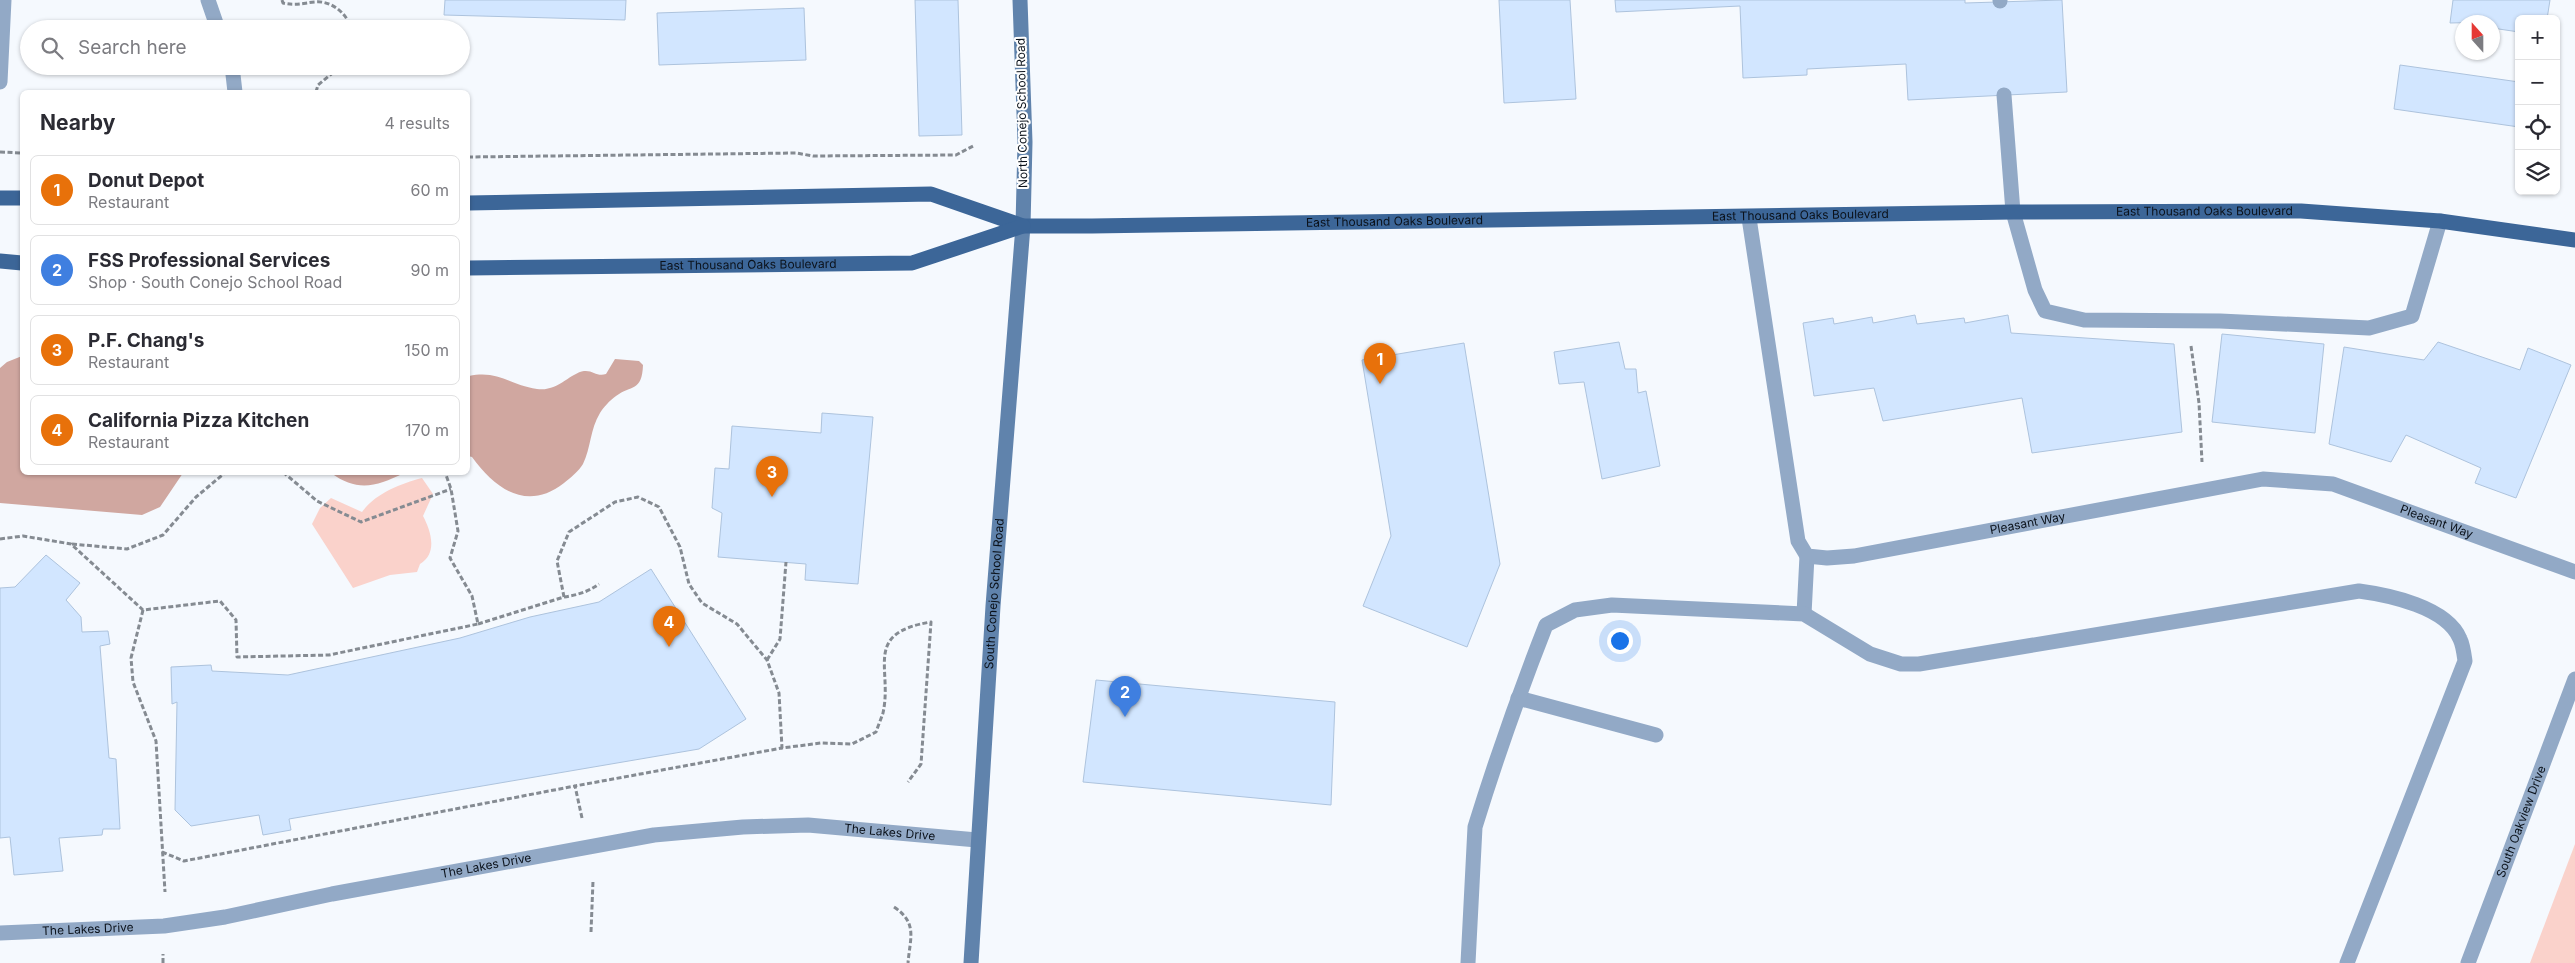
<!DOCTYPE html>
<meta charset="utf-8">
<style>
:root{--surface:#fff;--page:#f7f7f7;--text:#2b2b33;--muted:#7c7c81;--line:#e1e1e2;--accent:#ab1a0d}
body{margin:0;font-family:Inter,sans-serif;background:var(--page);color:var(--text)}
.controls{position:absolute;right:15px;top:15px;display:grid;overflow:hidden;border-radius:8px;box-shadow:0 1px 4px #0004}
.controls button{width:45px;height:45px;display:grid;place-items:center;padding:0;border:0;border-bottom:1px solid var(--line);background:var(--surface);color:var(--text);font:25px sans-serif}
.compass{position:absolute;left:2455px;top:15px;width:45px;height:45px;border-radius:50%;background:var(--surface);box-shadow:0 1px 4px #0004;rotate:339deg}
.you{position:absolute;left:1619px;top:640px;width:18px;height:18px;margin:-12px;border:4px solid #fff;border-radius:50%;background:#1a73e8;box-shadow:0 0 0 8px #1a73e833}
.badge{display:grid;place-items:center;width:32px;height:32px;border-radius:50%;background:var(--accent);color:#fff;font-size:16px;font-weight:700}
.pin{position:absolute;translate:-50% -41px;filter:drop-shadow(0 1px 2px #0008)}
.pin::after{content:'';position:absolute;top:26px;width:18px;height:15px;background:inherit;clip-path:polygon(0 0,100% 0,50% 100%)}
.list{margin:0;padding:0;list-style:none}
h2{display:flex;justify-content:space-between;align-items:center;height:65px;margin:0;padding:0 20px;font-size:21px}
h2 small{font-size:16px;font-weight:400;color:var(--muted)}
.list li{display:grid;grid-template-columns:32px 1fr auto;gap:15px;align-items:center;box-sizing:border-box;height:70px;margin:0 10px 10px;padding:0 10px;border:1px solid var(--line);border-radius:8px}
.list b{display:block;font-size:19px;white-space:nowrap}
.list p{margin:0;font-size:16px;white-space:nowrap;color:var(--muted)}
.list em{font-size:16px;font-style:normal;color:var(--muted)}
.icon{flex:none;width:28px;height:28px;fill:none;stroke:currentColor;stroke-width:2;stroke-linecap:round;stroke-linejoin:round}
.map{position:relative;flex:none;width:2575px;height:963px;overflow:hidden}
.search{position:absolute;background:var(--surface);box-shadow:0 1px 4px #0004;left:20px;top:20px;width:450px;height:55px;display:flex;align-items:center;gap:12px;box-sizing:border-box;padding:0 18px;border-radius:28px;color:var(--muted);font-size:19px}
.panel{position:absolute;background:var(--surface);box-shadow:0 1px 4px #0004;left:20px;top:90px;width:450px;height:385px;border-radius:8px}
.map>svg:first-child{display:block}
</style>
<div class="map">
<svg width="2575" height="963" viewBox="0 0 2575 963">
<rect width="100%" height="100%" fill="#f5f9fe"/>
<g fill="#fad2cb">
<path d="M 422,478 L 433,494 L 423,516 C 431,531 438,553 420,564 L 417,572 L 390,575 L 353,588 L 312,524 L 320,508 L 331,498 L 362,512 C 376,493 400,484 422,478 Z"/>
<path d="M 2575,844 L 2575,963 L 2530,963 Z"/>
</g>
<g fill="#d0a7a0">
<path d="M 22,356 L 22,472 L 183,473 L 160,507 L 142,515 L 0,503 L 0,368 L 7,362 Z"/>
<path d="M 615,359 L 639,361 L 643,365 C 642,392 631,385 616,396 C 610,400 603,408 600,413 C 590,429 591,448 583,464 C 579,471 570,478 564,483 C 527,512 495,489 472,457 L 468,456 L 469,376 C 499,370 509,385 537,389 C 558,392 570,373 584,371 C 593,370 597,377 606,374 Z"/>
<path d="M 331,473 L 404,473 C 376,487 357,492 331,473 Z"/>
</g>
<g fill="#d2e6ff" stroke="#adc3dd">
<path d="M 445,0 L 626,0 L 625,20 L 444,15 Z"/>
<path d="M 915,0 L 958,0 L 962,135 L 919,136 Z"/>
<path d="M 1499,0 L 1570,0 L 1576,99 L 1504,103 Z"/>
<path d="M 1615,0 L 1965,0 L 1965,3 L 2062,0 L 2067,92 L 1908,100 L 1906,64 L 1807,69 L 1807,75 L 1743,78 L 1740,6 L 1616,12 Z"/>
<path d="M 2453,0 L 2550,0 L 2547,19 L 2519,19 L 2519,32 L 2492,28 L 2492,22 L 2450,23 Z"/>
<path d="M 804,8 L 806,60 L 659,65 L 657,13 Z"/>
<path d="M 2400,65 L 2519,82 L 2519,127 L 2394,109 Z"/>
<path d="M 1915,315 L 1917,324 L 1964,318 L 1965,323 L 2008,315 L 2011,333 L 2174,344 L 2182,432 L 2032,453 L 2022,398 L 1883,421 L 1874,388 L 1814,396 L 1803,323 L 1833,318 L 1834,324 L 1872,317 L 1873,323 Z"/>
<path d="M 2222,334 L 2324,344 L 2315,433 L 2212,422 Z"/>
<path d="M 1619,342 L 1625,369 L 1636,369 L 1638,393 L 1646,391 L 1660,466 L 1602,479 L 1584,382 L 1559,384 L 1554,352 Z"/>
<path d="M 2438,342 L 2520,370 L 2528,348 L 2571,365 L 2516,498 L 2475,483 L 2481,468 L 2406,435 L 2391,462 L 2329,444 L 2344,347 L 2424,360 Z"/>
<path d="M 1464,343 L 1500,564 L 1467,647 L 1363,606 L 1391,536 L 1362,360 Z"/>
<path d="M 822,413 L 873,417 L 858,584 L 805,580 L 806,564 L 718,557 L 722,513 L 712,508 L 715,468 L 729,469 L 732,426 L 821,433 Z"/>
<path d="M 46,555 L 80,583 L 66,600 L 81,617 L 82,632 L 108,631 L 110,644 L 100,646 L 109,758 L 116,759 L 120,829 L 103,829 L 102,835 L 59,838 L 63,871 L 14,875 L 10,837 L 0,838 L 0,588 L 15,587 Z"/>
<path d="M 651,569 L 746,719 L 699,749 L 289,819 L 291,830 L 263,835 L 259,815 L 191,826 L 175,810 L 177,702 L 172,704 L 171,667 L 211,665 L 212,671 L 288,675 L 460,638 L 530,617 L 599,602 Z"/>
<path d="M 1096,680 L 1335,702 L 1331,805 L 1083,782 Z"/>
</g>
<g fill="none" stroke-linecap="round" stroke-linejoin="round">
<g stroke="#858b92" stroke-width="3" stroke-dasharray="5 2.5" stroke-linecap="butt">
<path d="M 282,0 L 283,3 C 296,6 303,3 315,2 C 331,0 348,14 351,29"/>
<path d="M 316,92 L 318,85 L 341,66"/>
<path d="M 0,152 L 22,153"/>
<path d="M 468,157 L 796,153 L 813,156 L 956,155 L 975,145"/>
<path d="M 2191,346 L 2199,403 L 2202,462"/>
<path d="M 283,472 L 317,501 L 361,522 L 451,489"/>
<path d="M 0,539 L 23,536 L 71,544 L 143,610 L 220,601 L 236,620 L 237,657 L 329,655 L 478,624 L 472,596 L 450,558 L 458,531 L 451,489 L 445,472"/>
<path d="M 72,544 L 127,549 L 163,535 L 196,497 L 226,472"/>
<path d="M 564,597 L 557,561 L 569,532 L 615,502 L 638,497 L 659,507 L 680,547 L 689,584 L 702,603 L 737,624 L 767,660 L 779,693 L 782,748 L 821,743 L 852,744 L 876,732 C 878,726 881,719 883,713 C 893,668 862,633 931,622 L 921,764 L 908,782"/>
<path d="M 143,610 L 131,658 L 133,682 L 156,741 L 165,892"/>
<path d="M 478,624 L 564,597 C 577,595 588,592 599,584"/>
<path d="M 767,660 L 780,639 L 786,562"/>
<path d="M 582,818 L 575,786 L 782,748"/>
<path d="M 162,852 L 184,861 L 575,786"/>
<path d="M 894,907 C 918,923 910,938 908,963"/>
<path d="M 591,932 L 593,881"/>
<path d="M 163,963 L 163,954"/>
</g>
<g stroke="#92a9c6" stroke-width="15">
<path d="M 208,0 L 218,29"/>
<path d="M 2000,0 L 2000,1"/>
<path d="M 232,66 L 235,92"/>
<path d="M 0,82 L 4,0"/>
<path d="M 2004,95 L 2013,212 L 2035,290 L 2045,311 L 2084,320 L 2220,321 L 2369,328 L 2412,316 L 2440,221"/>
<path d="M 1804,614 L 1807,556"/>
<path d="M 1518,698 L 1656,735"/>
<path id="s1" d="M 0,933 L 164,926 L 225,917 L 332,894 L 654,835 L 743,827 L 808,825 L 977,840"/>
<path d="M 1468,963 L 1475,827 C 1496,759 1520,691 1546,625 L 1575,610 L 1612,605 L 1804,614 L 1870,654 L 1901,664 L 1919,664 L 2359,591 C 2389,595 2447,607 2460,639 C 2463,645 2464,654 2465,661 L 2347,963"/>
</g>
<g stroke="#92a9c6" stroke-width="15">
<path id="s2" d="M 1749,218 L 1798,541 L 1807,556 L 1827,558 L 1854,556 L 2263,479 L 2333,484 L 2575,572"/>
<path id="s3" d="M 2468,963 L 2575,679"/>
</g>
<path stroke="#6083ac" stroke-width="15" id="s4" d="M 971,963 L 993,606 L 1023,226 L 1025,142 L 1020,0"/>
<g stroke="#3c6698" stroke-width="15">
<path d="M 0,198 L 22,198"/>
<path id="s5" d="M 468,203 L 931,194 L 1023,226 L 1092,226 L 2013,212 L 2301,211 L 2440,221 L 2575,240"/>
<path d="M 0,261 L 22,263"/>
<path id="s6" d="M 468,268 L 912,263 L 1023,226"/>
</g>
</g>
<g text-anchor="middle" stroke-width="4" stroke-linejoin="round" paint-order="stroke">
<g font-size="12" fill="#0b121b" stroke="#fff">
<text transform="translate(1022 113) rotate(-91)" y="4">North Conejo School Road</text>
<text dy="4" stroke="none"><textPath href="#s5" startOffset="1742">East Thousand Oaks Boulevard</textPath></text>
<text dy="4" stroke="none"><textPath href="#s5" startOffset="1338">East Thousand Oaks Boulevard</textPath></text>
<text dy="4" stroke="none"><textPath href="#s5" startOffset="932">East Thousand Oaks Boulevard</textPath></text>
<text dy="4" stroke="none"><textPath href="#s6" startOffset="280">East Thousand Oaks Boulevard</textPath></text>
<text dy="4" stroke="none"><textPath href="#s2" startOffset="988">Pleasant Way</textPath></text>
<text dy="4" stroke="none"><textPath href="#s2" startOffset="568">Pleasant Way</textPath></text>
<text dy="4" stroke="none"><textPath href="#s4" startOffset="370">South Conejo School Road</textPath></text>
<text dy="4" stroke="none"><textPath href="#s3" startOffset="151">South Oakview Drive</textPath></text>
<text dy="4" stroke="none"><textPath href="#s1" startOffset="899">The Lakes Drive</textPath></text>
<text dy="4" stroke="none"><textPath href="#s1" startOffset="492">The Lakes Drive</textPath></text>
<text dy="4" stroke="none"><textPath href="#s1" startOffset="88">The Lakes Drive</textPath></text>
</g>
</g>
</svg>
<div class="controls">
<button>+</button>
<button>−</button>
<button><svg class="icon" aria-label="locate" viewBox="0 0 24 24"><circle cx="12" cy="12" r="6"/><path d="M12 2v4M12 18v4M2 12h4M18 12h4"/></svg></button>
<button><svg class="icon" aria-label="layers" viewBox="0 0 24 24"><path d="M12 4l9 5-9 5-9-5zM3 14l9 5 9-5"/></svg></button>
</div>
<svg class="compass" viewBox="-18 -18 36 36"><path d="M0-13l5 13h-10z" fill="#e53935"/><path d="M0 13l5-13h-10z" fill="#7c7c81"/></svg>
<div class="you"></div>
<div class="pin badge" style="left:1380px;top:384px;background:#e8710a">1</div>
<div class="pin badge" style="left:1125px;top:717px;background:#3f7fe0">2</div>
<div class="pin badge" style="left:772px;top:497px;background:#e8710a">3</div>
<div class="pin badge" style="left:669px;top:647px;background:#e8710a">4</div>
<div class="search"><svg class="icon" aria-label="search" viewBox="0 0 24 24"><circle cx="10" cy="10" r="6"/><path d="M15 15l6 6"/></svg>Search here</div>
<section class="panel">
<h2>Nearby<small>4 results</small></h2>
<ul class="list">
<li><span class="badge" style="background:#e8710a">1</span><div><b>Donut Depot</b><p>Restaurant</p></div><em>60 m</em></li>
<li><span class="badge" style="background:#3f7fe0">2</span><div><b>FSS Professional Services</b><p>Shop · South Conejo School Road</p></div><em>90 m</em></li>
<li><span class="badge" style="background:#e8710a">3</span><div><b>P.F. Chang's</b><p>Restaurant</p></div><em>150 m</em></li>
<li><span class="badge" style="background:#e8710a">4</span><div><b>California Pizza Kitchen</b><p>Restaurant</p></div><em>170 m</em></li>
</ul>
</section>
</div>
